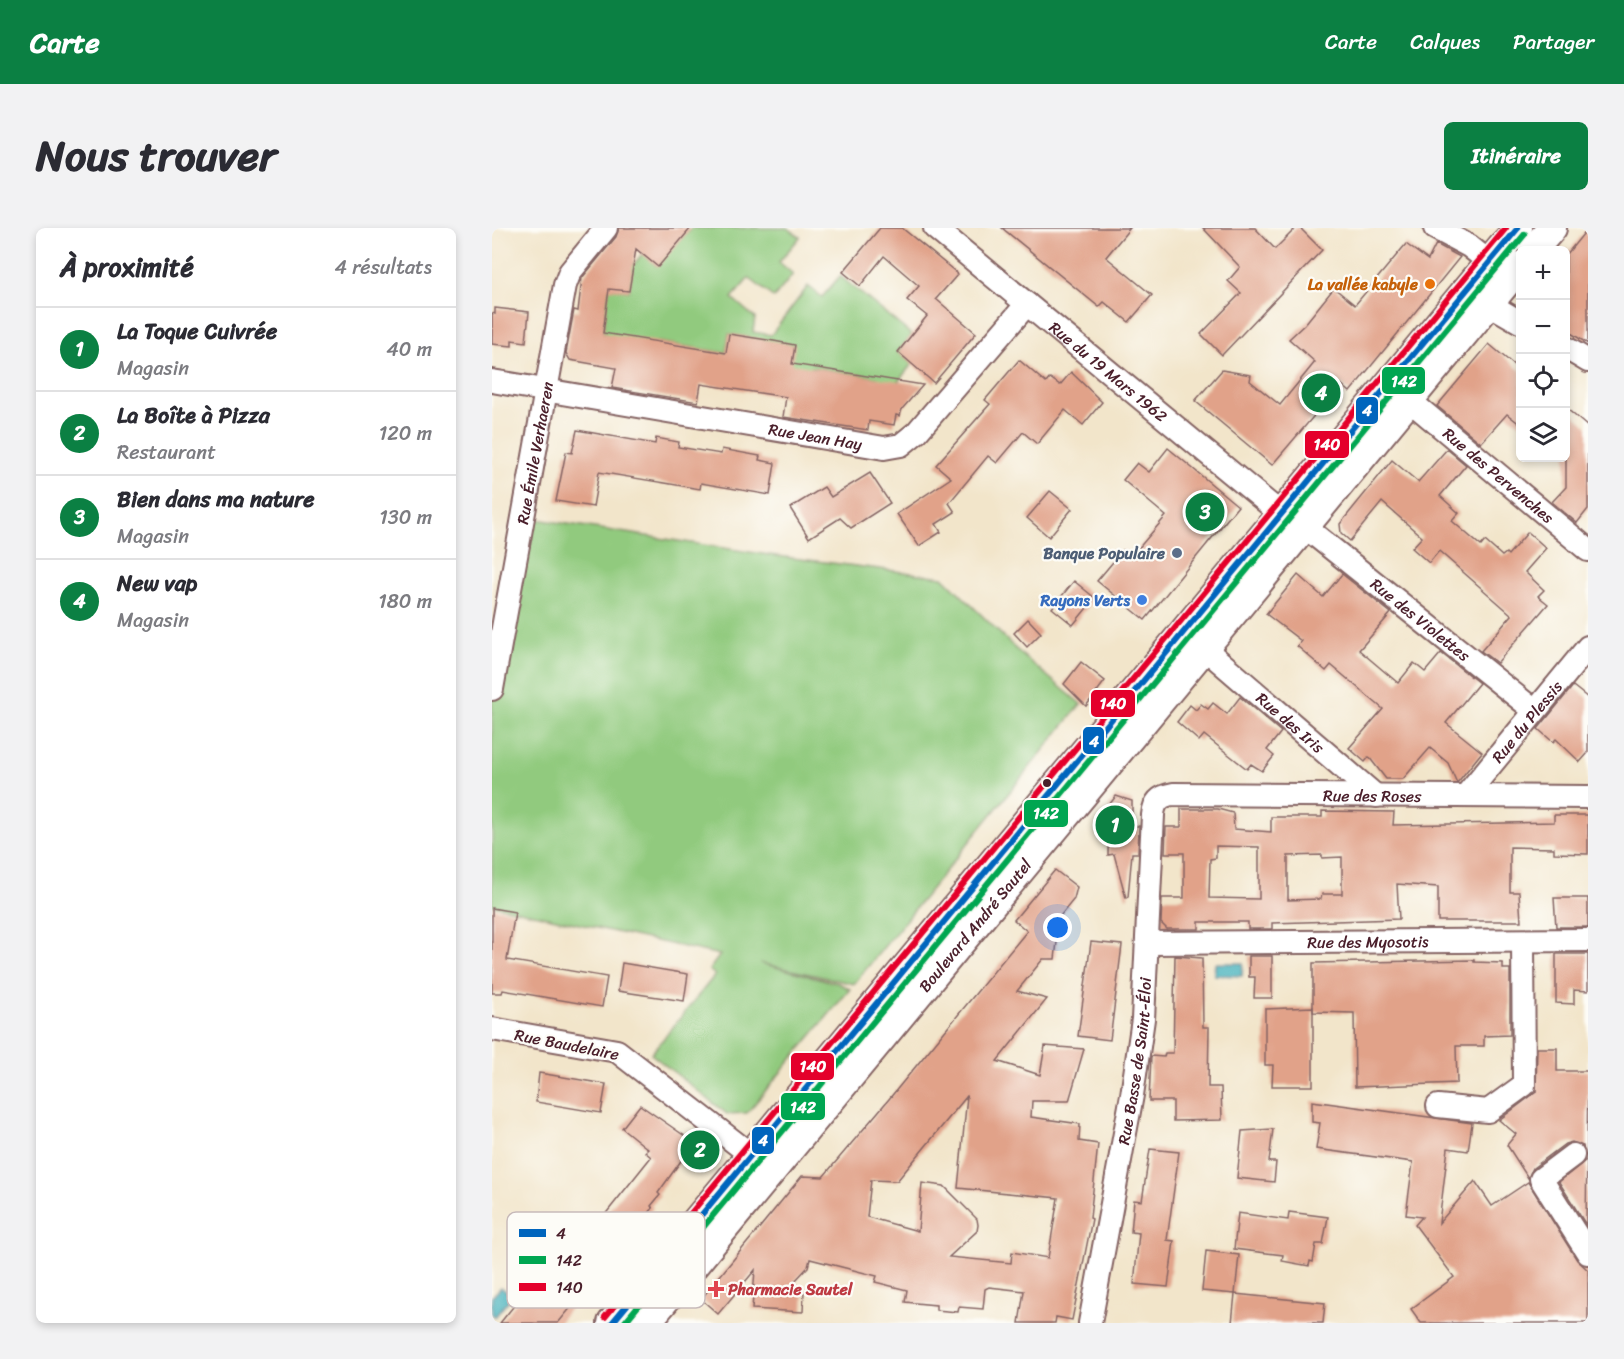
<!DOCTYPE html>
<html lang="fr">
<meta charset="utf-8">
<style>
:root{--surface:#fff;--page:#f2f2f3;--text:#2b2b33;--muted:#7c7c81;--line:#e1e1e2;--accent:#0b8043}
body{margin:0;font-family:Sriracha,sans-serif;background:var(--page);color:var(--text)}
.controls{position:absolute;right:18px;top:18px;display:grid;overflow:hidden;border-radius:9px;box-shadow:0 3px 9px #0003}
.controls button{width:54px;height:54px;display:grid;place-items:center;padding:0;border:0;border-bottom:2px solid var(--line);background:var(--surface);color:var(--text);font:30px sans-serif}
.you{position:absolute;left:566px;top:700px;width:21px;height:21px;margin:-15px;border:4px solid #fff;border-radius:50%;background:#1a73e8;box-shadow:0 0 0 9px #1a73e833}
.badge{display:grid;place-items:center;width:39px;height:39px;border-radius:50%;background:var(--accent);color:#fff;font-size:20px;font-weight:700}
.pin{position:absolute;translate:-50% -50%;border:3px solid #fff;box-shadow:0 2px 6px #0006}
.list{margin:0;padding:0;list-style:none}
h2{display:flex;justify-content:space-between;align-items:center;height:78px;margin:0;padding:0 24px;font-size:26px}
h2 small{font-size:20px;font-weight:400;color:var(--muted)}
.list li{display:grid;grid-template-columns:39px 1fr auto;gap:18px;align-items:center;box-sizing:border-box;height:84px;padding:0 24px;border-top:2px solid var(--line)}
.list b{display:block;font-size:22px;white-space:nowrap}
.list p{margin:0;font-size:20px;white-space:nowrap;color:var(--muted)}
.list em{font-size:20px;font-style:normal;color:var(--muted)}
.icon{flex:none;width:33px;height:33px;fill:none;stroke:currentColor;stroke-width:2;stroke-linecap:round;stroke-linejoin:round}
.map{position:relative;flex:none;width:1096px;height:1095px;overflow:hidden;border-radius:9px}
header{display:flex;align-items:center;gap:36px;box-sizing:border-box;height:84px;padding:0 30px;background:var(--accent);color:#fff}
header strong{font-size:28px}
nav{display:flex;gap:33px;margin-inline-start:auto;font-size:21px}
.intro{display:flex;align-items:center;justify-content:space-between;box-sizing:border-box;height:144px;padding:0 36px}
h1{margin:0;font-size:42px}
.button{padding:15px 27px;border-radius:9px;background:var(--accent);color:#fff;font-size:21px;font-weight:700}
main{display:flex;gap:36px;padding:0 36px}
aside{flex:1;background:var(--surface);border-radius:9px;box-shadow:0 3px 9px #0003}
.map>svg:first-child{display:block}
</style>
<header>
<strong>Carte</strong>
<nav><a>Carte</a><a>Calques</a><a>Partager</a></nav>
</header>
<div class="intro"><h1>Nous trouver</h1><a class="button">Itinéraire</a></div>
<main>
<aside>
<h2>À proximité<small>4 résultats</small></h2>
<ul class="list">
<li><span class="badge">1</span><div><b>La Toque Cuivrée</b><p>Magasin</p></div><em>40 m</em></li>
<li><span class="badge">2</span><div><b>La Boîte à Pizza</b><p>Restaurant</p></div><em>120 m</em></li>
<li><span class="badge">3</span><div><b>Bien dans ma nature</b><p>Magasin</p></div><em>130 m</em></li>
<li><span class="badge">4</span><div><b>New vap</b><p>Magasin</p></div><em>180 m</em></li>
</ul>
</aside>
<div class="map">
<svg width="1096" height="1095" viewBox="0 0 1096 1095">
<rect width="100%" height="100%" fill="#fdfcf7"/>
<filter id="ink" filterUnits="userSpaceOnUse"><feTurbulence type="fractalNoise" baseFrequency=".0167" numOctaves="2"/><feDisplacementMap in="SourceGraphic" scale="12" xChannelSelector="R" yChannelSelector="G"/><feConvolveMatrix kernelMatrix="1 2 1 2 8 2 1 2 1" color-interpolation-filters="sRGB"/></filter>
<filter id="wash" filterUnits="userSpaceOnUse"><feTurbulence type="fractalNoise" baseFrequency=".008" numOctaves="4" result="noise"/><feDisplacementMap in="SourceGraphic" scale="24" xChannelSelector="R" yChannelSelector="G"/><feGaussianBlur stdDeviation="1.35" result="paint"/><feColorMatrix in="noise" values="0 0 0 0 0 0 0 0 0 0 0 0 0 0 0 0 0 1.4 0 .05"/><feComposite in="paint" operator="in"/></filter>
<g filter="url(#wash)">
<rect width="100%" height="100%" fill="#f2e5ca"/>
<g fill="#91ca7e" stroke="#6e7454" stroke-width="1.5">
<path d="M 199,0 L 296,0 L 308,9 L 287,34 L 301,46 L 282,70 L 257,50 L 240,70 L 263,90 L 261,104 L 279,107 L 316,58 L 330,69 L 348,48 L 420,107 L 406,124 L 420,136 L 400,161 L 385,150 L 320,139 L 296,156 L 302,117 L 237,106 L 234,125 L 166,114 L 162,135 L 111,105 L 117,60 L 137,63 L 140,43 L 138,41 L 150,26 L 165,38 Z"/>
<path d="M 31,289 L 277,327 L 451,349 L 529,426 L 589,476 L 362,756 L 268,735 L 346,755 L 358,761 L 255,885 L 235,886 L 159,826 L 223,747 L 217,742 L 228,727 L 0,677 L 0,469 Z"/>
</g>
<g fill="#3eaeb9" stroke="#446672" stroke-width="1.5">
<path d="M 723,735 L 751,735 L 750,748 L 722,747 Z"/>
<path d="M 9,1059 L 20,1068 L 3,1089 L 0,1086 L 0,1069 Z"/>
</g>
<g id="blocks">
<g fill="#e1a289" fill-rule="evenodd">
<path d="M 127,0 L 199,0 L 166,39 L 144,21 L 137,63 L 117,61 L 111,105 L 234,125 L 237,106 L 282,113 L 303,117 L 300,136 L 431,157 L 410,181 L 408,188 L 404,187 L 402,197 L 377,193 L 376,202 L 291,189 L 294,169 L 209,156 L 206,174 L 120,160 L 124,140 L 78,132 L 74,125 L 82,82 L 86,83 L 90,50 L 124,9 Z"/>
<path d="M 388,0 L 410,0 L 466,46 L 444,71 L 484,105 L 442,155 L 406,124 L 435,88 L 415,72 L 427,58 L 392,28 L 368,58 L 351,44 Z"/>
<path d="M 510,0 L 638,0 L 614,29 L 660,67 L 637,94 L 612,74 L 607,79 Z"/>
<path d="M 711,0 L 763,0 L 783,21 L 804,0 L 808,0 L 830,22 L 730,127 L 709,106 L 749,65 L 736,53 L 748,39 Z"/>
<path d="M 1096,0 L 1096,116 L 1074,102 L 1074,27 Z"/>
<path d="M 914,16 L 936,32 L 944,16 L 968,29 L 858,164 L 849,156 L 780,237 L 703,173 L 730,142 L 759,147 L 758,153 L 788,177 L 823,134 L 797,111 L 813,96 L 842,60 L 863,77 Z"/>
<path d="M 3,80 L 37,84 L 34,114 L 20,112 L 20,118 L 0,116 L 0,85 L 3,86 Z"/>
<path d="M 997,116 L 1029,143 L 1029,197 L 1015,186 L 989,215 L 945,178 Z"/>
<path d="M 527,132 L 554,155 L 558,150 L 568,157 L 579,144 L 610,174 L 591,197 L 573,182 L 545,216 L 531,204 L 505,235 L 496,228 L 457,275 L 463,284 L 444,296 L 449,304 L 427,318 L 405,286 L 459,250 L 444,237 L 498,176 L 493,172 Z"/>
<path d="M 1074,180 L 1096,199 L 1096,281 L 1085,295 L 1060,274 L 1074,259 Z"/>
<path d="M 85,202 L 163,216 L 164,210 L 187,214 L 186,219 L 229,226 L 230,221 L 268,228 L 267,232 L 283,235 L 278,267 L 209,255 L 208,261 L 107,244 L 101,279 L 64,273 L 74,224 L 80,225 Z"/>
<path d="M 676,220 L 746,278 L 653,392 L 605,353 L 631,322 L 639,329 L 674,288 L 631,252 L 645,235 L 657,244 Z"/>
<path d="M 955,221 L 974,237 L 948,268 L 967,285 L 960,293 L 989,318 L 993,313 L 1010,328 L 1014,325 L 1016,327 L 1036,304 L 1054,320 L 1033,344 L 1052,362 L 1046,368 L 1056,376 L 1005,435 L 989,423 L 1020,387 L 947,323 L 937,335 L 920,320 L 930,309 L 890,274 L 858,313 L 849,305 L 848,296 L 900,232 L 926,254 Z"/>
<path d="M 378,245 L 398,275 L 359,300 L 348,290 L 317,310 L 298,280 L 332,259 L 339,269 Z"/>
<path d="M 558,263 L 580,281 L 557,309 L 535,290 Z"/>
<path d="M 850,346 L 899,385 L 867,422 L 906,455 L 922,435 L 933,444 L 949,425 L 987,455 L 954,495 L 990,524 L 965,555 L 956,535 L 938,520 L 911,551 L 894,551 L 877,529 L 873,534 L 857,520 L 891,481 L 839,437 L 834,443 L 805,418 L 809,413 L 774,386 L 806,347 L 831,369 Z"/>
<path d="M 582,353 L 603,370 L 581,397 L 560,380 Z"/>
<path d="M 536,391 L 549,405 L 535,419 L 522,405 Z"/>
<path d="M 589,434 L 613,453 L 594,478 L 572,456 Z"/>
<path d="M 1081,458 L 1096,470 L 1096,525 L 1088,534 L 1064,511 L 1061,514 L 1046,501 Z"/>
<path d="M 748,469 L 789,504 L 775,522 L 782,528 L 770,543 L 759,536 L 755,541 L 712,507 L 707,513 L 685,494 L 698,477 L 704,482 L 709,476 L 716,481 L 721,475 L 735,486 Z"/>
<path d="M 624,568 L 640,573 L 640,598 L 647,598 L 646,625 L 640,625 L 636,669 L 634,670 L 622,626 L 616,627 L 617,577 Z"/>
<path d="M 689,581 L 726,581 L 741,585 L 742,601 L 779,604 L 779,589 L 830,589 L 830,583 L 902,584 L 901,597 L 1062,594 L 1062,587 L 1096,587 L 1096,626 L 1062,625 L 1062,620 L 1018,619 L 1018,664 L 1027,664 L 1029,693 L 946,693 L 946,659 L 905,656 L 907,691 L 780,695 L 780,701 L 756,701 L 756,694 L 707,694 L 707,701 L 675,701 L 669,695 L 670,670 L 692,670 L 692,625 L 673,625 L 674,599 L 689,599 ZM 724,618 L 767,619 L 767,671 L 717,670 L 718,631 L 724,630 ZM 830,627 L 830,630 L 850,629 L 850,666 L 830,666 L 829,671 L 796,672 L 796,628 Z"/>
<path d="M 563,642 L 585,659 L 582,671 L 568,688 L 563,731 L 551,731 L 525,763 L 555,771 L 505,833 L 548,847 L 553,818 L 592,821 L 577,873 L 540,873 L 539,889 L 588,896 L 587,913 L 606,916 L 598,990 L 600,991 L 580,1092 L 564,1089 L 563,1095 L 527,1095 L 532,1063 L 497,1059 L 493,1061 L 491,1081 L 467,1079 L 466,1084 L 444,1082 L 444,1077 L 413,1074 L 415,1062 L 383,1054 L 385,1048 L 318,1031 L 316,1039 L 302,1054 L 312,1063 L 311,1084 L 260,1081 L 263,1042 L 226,1086 L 209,1071 L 310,948 L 331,949 L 397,871 L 535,703 L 522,692 ZM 475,868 L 466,960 L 566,970 L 556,1030 L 520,1024 L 519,1035 L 457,1029 L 485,1003 L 486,997 L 485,991 L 452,958 L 430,955 L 426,1003 L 375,989 L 379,952 L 405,953 Z"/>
<path d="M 1062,670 L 1096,670 L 1096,699 L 1064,699 Z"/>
<path d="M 0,680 L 23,684 L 15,732 L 115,749 L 110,779 L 11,762 L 10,765 L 0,765 Z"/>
<path d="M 599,714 L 630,717 L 618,812 L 586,808 Z"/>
<path d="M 1064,726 L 1096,726 L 1096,763 L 1082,762 L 1082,776 L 1064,775 Z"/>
<path d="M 683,728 L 710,730 L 711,799 L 717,799 L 716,859 L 729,859 L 730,892 L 681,893 L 681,873 L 657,873 L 659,828 L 672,829 L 673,825 L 681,825 Z"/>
<path d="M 757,728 L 780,728 L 780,770 L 762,770 L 763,749 L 757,749 Z"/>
<path d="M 982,732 L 982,734 L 1011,735 L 1011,741 L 1018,741 L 1018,807 L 992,808 L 992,818 L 964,818 L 965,855 L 863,859 L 862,785 L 821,784 L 821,735 Z"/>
<path d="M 130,735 L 196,746 L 192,773 L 126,763 Z"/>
<path d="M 821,779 L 821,858 L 780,858 L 781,837 L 773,837 L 773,781 Z"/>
<path d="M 1045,820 L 1065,820 L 1065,843 L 1096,843 L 1094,997 L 1067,954 L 1093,933 L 1091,918 L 1080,914 L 1073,916 L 1041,940 L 1036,950 L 1015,917 L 1024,906 L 1007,892 L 1044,864 Z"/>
<path d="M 47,845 L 114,856 L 109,885 L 44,874 Z"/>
<path d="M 820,873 L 980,895 L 976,923 L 956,920 L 947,995 L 983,953 L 1000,978 L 1036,954 L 1085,1032 L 1096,1042 L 1096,1095 L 929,1095 L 919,1081 L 962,1049 L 923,997 L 930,989 L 914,987 L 921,934 L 824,921 L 828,895 L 820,894 Z"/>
<path d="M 148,877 L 203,915 L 208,907 L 219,915 L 221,925 L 218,932 L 210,942 L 191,930 L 166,965 L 168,967 L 159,978 L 161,980 L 66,1095 L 8,1095 L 29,1069 L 32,1072 L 56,1047 L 66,1055 L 88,1027 L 84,1023 L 159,929 L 153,924 L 156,921 L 130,900 Z"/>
<path d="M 781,901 L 777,934 L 784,934 L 782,954 L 745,950 L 750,903 Z"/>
<path d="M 658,921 L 687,924 L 675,1012 L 682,1013 L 676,1059 L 642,1056 L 647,1005 L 639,1004 L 642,972 L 650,973 Z"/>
<path d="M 797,984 L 836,989 L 831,1016 L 824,1016 L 821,1034 L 818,1033 L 817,1038 L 790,1033 L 791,1027 L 742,1021 L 746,985 L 796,992 Z"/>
<path d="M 714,1023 L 747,1027 L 743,1066 L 710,1063 Z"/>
<path d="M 743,1066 L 833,1075 L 831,1095 L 740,1095 Z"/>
</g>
</g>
</g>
<g filter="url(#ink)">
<use href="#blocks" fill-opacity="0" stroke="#856463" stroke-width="1.5"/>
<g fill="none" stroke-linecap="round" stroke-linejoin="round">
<defs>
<g id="minor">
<path id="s1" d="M 443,0 L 789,286 L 813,299 L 1043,483"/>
<path d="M 943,0 L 977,18 L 997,34"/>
<path d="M 997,76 L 1028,94"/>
<path d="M 1074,120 L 1096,133"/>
<path id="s2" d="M 0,153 L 392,220 L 409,217 L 425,204 L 535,76"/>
<path id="s3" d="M 917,172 L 1096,322"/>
<path id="s4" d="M 712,420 L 884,568"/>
<path id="s5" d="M 0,461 L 73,57 L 78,44 L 114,0"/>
<path id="s6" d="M 975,566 L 1096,419"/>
<path id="s7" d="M 656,715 L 1096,712"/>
<path d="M 0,801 L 125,823 L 259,927"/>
<path d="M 946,878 L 996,883 L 1032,857 L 1031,713"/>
<path d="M 1081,927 L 1049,951 L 1096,1025"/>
<path id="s8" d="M 598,1095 L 640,867 L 651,791 L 661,587 C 662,574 668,568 681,566 L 1096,569"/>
</g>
<g id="major">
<path d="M 1041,22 L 1060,0"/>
<path d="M 120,1095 L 1026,0"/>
<path id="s9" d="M 154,1095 L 1028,38"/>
</g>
</defs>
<use href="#minor" stroke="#856463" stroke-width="26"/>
<use href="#major" stroke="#856463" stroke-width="32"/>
<use href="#minor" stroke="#fff" stroke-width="22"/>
<use href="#major" stroke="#fff" stroke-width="28"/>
<defs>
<path id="bus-1" d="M 120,1095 L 1026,0"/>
<path id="bus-2" d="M 132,1095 L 1033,6"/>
<path id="bus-3" d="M 113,1089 L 1014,0"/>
</defs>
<use href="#bus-1" stroke="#fdfcf7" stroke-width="10"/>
<use href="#bus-2" stroke="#fdfcf7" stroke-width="10"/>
<use href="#bus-3" stroke="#fdfcf7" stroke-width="10"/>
<use href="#bus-1" stroke="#0065bd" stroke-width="6"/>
<use href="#bus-2" stroke="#00a651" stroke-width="6"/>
<use href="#bus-3" stroke="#e4002b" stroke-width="6"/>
</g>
</g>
<circle fill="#e8710a" stroke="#fdfcf7" stroke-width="2" cx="938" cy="56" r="6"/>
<circle fill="#5c6f8a" stroke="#fdfcf7" stroke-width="2" cx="685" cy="325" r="6"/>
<circle fill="#3f7fe0" stroke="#fdfcf7" stroke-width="2" cx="650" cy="372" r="6"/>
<circle fill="#4a1f2b" stroke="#fdfcf7" stroke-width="2" cx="555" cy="555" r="5"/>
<path fill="#e0444e" stroke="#fdfcf7" stroke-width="2" d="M221 1052h6v6h6v6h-6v6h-6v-6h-6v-6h6z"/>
<g text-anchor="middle" stroke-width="4.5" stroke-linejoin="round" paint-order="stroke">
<g font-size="16" font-weight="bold" fill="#c56008" stroke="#fdfcf7" text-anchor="end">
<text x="926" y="62">La vallée kabyle</text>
</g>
<g font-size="16" fill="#4a1f2b" stroke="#fdfcf7">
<text dy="6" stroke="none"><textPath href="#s1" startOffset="225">Rue du 19 Mars 1962</textPath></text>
<text dy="6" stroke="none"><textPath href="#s2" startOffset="328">Rue Jean Hay</textPath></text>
<text dy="6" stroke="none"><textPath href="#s5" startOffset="240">Rue Émile Verhaeren</textPath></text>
<text dy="6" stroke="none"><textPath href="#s3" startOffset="117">Rue des Pervenches</textPath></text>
<text dy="6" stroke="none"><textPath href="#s1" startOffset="624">Rue des Violettes</textPath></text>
<text dy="6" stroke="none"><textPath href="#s6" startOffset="94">Rue du Plessis</textPath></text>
<text dy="6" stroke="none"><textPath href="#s4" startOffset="114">Rue des Iris</textPath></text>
<text dy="6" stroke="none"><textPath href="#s8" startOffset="744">Rue des Roses</textPath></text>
<text dy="6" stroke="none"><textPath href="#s9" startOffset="516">Boulevard André Sautel</textPath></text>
<text dy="6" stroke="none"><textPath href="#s7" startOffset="220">Rue des Myosotis</textPath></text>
<text transform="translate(75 816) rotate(11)" y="6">Rue Baudelaire</text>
<text dy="6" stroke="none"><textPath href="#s8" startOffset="266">Rue Basse de Saint-Éloi</textPath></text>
</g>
<g font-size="16" font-weight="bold" fill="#4e5e75" stroke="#fdfcf7" text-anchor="end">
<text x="673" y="331">Banque Populaire</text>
</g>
<g font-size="16" font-weight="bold" fill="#366cbe" stroke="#fdfcf7" text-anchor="end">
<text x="638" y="378">Rayons Verts</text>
</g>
<g font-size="16" font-weight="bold" fill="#be3a42" stroke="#fdfcf7" text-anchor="start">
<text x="236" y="1067">Pharmacie Sautel</text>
</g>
</g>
<rect x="15" y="984" width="198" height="96" rx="9" fill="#fdfcf7" stroke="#c7baba" stroke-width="1.5"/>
<rect x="27" y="1001" width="27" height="8" fill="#0065bd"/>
<rect x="27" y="1028" width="27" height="8" fill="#00a651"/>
<rect x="27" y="1055" width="27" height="8" fill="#e4002b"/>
<g font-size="16" fill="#4a1f2b">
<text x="64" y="1011">4</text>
<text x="64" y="1038">142</text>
<text x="64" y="1065">140</text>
</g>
<g stroke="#fdfcf7" stroke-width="2">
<rect x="889" y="138" width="45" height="29" rx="6" fill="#00a651"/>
<rect x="863" y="168" width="24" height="29" rx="6" fill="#0065bd"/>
<rect x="812" y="202" width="46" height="29" rx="6" fill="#e4002b"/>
<rect x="598" y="461" width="46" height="29" rx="6" fill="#e4002b"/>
<rect x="590" y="498" width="23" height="29" rx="6" fill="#0065bd"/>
<rect x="531" y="571" width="46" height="29" rx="6" fill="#00a651"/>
<rect x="298" y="824" width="45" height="29" rx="6" fill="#e4002b"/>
<rect x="288" y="864" width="46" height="29" rx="6" fill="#00a651"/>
<rect x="259" y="898" width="24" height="29" rx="6" fill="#0065bd"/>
</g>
<g font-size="16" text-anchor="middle" font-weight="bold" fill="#fff">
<text x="912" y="159">142</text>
<text x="875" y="188">4</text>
<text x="835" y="222">140</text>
<text x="621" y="481">140</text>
<text x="602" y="519">4</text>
<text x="554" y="591">142</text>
<text x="321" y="844">140</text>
<text x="311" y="885">142</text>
<text x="271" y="918">4</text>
</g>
</svg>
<div class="controls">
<button>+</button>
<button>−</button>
<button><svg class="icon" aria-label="locate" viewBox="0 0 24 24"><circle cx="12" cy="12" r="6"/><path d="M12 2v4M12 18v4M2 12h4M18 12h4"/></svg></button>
<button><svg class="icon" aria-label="layers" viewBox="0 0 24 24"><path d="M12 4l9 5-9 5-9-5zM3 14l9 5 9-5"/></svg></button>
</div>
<div class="you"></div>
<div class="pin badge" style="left:623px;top:597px">1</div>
<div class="pin badge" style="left:208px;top:922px">2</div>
<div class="pin badge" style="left:713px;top:284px">3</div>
<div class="pin badge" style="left:829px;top:165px">4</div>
</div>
</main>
